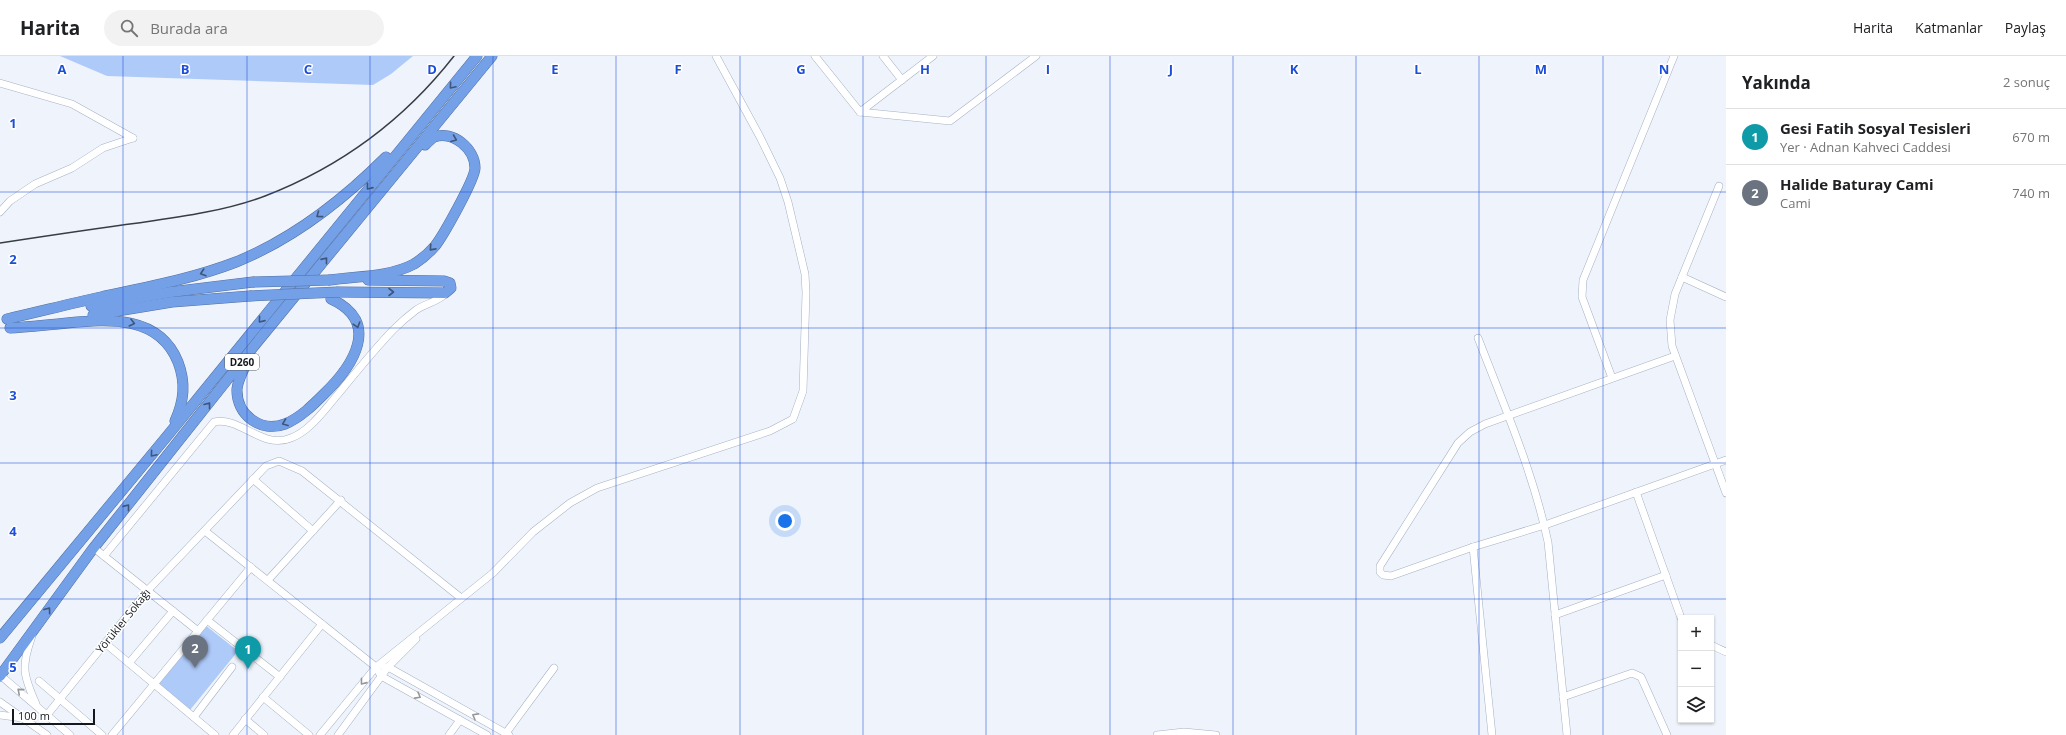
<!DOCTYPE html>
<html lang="tr">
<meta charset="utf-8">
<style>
:root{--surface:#fff;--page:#f2f2f2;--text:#202124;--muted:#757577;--line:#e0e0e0;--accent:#b45309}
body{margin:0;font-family:"Open Sans",sans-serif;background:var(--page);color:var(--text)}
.controls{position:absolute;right:12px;bottom:12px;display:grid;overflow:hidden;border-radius:0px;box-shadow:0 1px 3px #0004}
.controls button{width:36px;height:36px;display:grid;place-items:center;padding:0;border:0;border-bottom:1px solid var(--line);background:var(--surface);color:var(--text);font:20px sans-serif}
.scale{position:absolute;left:12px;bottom:10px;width:83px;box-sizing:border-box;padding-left:4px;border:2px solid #13181e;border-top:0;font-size:11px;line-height:14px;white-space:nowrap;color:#13181e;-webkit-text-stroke:3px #fff;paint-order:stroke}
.you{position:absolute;left:785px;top:465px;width:14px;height:14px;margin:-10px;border:3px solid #fff;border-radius:50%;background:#1a73e8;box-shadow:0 0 0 6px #1a73e833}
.badge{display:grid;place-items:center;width:26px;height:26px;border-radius:50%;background:var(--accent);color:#fff;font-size:13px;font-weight:700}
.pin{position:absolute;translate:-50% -33px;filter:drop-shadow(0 1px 2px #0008)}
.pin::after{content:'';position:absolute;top:21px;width:14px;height:12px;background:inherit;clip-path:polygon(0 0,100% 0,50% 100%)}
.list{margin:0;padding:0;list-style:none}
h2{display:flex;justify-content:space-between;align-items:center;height:52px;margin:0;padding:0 16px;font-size:17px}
h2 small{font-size:13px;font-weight:400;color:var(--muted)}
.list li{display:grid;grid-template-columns:26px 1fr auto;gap:12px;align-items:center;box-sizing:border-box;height:56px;padding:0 16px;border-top:1px solid var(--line)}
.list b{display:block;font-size:15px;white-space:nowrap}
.list p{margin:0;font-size:13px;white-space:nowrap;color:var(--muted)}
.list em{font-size:13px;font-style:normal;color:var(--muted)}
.icon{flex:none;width:22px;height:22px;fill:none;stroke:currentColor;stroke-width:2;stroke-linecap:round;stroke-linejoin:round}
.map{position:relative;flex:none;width:1726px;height:679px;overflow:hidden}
header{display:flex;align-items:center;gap:24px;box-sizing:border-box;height:56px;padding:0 20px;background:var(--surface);border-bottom:1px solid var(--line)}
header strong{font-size:19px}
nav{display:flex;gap:22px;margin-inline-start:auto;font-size:14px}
.search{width:280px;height:36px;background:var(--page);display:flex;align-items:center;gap:10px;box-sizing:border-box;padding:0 14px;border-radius:22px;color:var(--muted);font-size:15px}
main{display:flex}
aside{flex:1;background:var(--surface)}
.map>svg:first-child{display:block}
</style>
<header>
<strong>Harita</strong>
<div class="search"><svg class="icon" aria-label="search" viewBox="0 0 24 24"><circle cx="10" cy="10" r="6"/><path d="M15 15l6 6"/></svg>Burada ara</div>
<nav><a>Harita</a><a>Katmanlar</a><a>Paylaş</a></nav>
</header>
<main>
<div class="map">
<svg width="1726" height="679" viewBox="0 0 1726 679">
<rect width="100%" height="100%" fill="#eff4fc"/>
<g fill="#aecaf9">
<path d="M 60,0 L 413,0 L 391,18 L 373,29 L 107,20 Z"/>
<path d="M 205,569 L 238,595 L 190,654 L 158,629 Z"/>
</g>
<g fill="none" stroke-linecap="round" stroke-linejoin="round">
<defs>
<g id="minor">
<path d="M 815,0 L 860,56 L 950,65 L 1036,0"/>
<path d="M 883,0 L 902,24"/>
<path d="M 0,27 L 72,48 L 133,82"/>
<path d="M 860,56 L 933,0"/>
<path d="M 1719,130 L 1675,238 L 1670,264 L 1672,290 L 1726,437"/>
<path d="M 0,156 L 10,145 L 35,128 L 72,112 L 103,92 L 133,82"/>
<path d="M 1682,221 L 1726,241"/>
<path d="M 1478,282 C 1504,349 1533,416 1548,486 L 1567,679"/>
<path d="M 1675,300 L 1485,368 L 1470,376 L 1458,387 L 1380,510 L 1380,516 L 1383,519 L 1391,520 L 1473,491 L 1545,469 L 1726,404"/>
<path d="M 1612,322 L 1582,241 L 1583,224 L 1674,0"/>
<path d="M 253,423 L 313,475"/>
<path d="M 1636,436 L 1681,562"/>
<path d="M 205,475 L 376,611 L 381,620 L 487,679"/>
<path d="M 1473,491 L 1492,679"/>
<path d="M 94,492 L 198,575"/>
<path d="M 104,500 L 214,366 C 240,360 262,394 291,382 C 309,375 322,357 334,343 C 353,320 372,296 393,274 C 400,267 408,260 416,254 C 426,247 439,246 447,236"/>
<path d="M 268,524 L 341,444"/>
<path d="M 1555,559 L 1666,519"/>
<path d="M 207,564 L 280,621"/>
<path d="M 32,580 C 21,610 23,619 36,648"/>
<path d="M 105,587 L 215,679"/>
<path d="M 1711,589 L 1726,596"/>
<path d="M 129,607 L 173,555"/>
<path d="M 384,611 L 388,611 L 509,679"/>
<path d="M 0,619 L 70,679"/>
<path d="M 39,625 L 102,679"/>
<path d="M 263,641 L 309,679"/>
<path d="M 1563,641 L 1632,617 L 1641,621 L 1667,679"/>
<path d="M 0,646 L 47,679"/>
<path d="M 0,659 L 22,662"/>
<path d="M 47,659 L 148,534 L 266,410 L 279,405 L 302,415 L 461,542"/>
<path d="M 194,661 L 232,611"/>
<path d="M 245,663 L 264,679"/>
<path d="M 506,677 L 554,612"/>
<path d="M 112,679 L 251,511"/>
<path d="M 233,679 L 322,568"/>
<path d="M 320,679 L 376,611 L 493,517 L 533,476 L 570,447 L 597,432 L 770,375 L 793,363 L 803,335 L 806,237 L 805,218 L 788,146 L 780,122 L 760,81 L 716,0"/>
<path d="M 338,679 L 388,611 L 416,583"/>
<path d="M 449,679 L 460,664"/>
<path d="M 1157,679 L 1184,676 L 1216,679"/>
</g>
<g id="highway">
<path d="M 330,224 C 357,220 390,221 414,208 C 422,203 429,197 435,190 C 443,180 475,123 475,112 C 475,93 453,74 434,81 C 431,83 428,86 425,89"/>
<path d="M 338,236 L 445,237 L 451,232 L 450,227 L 444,225 L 368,224"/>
<path d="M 91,250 L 171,236 L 253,226"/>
<path d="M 93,259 L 172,246 L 250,240"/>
<path d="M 7,263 C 38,256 69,248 101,241 C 147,231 192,223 236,206 C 293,183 343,144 386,101"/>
<path d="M 10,272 C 29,271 48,269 67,267 C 109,263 159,259 178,306 C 186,327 184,345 175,365"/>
<path d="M 248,305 C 243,314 238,323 237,333 C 236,359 261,377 285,368 C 300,362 313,349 324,338 C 353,310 382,266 331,243"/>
<path d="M 0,582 L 168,379 L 477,0"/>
<path d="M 0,620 L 92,494 L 254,290 L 492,0"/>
</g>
</defs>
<use href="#minor" stroke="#a6b1c4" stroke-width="8"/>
<use href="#highway" stroke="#5270a1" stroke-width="11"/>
<use href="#minor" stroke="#fff" stroke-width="7"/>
<use href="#highway" stroke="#74a0e8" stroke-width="10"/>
<path stroke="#383d43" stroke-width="1.5" d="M 0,187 C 46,180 92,173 138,167 C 180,161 225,155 265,140 C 340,111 404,64 454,0"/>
<defs>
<g id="highway-bridge">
<path d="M 253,226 L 330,224"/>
<path d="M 250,240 L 338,236"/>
</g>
</defs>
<use href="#highway-bridge" stroke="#5270a1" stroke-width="11" stroke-linecap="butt"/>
<use href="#highway-bridge" stroke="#74a0e8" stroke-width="10"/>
</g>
<defs><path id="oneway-chevron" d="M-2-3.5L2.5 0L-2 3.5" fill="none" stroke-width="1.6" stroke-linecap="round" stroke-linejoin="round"/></defs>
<g stroke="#3f5579">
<use href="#oneway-chevron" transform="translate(452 30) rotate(130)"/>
<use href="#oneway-chevron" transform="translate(454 83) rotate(22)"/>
<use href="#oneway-chevron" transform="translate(369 131) rotate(129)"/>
<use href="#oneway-chevron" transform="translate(319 159) rotate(144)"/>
<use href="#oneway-chevron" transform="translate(432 192) rotate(132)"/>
<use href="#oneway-chevron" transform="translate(325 204) rotate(-51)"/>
<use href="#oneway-chevron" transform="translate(203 217) rotate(162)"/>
<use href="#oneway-chevron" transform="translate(391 236)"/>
<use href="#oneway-chevron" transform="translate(261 264) rotate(129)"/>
<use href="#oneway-chevron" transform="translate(132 267) rotate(14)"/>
<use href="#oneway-chevron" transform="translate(357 269) rotate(73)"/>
<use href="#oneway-chevron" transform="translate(208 349) rotate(-52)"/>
<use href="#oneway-chevron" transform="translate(285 367) rotate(159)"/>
<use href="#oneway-chevron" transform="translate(153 398) rotate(130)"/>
<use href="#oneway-chevron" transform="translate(127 451) rotate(-51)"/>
<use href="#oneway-chevron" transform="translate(48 554) rotate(-54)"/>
</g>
<g stroke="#95979a">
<use href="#oneway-chevron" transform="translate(363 626) rotate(129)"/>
<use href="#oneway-chevron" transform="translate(20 635) rotate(-140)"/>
<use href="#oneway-chevron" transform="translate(418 640) rotate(29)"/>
<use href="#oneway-chevron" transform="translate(475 660) rotate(-151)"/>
</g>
<path fill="none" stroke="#1d4ed8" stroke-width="1" stroke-opacity="0.55" d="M 123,0 L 123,679M 247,0 L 247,679M 370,0 L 370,679M 493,0 L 493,679M 616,0 L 616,679M 740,0 L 740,679M 863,0 L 863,679M 986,0 L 986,679M 1110,0 L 1110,679M 1233,0 L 1233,679M 1356,0 L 1356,679M 1479,0 L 1479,679M 1603,0 L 1603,679M 0,136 L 1726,136M 0,272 L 1726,272M 0,407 L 1726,407M 0,543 L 1726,543"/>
<g text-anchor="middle" stroke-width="3" stroke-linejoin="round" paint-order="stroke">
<rect fill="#fff" stroke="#5a5d62" stroke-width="1" x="225" y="298" width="34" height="16" rx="3"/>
<g font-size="10" font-weight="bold" fill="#13181e">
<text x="242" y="310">D260</text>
</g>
<g font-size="11" fill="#13181e" stroke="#fff">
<text transform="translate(123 565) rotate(-51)" y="4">Yörükler Sokağı</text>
</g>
</g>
<g font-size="13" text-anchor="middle" font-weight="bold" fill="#1d4ed8" stroke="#fff" stroke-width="3" stroke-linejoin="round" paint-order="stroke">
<text x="62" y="18">A</text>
<text x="185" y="18">B</text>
<text x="308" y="18">C</text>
<text x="432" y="18">D</text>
<text x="555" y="18">E</text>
<text x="678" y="18">F</text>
<text x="801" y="18">G</text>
<text x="925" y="18">H</text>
<text x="1048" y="18">I</text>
<text x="1171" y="18">J</text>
<text x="1294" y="18">K</text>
<text x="1418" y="18">L</text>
<text x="1541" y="18">M</text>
<text x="1664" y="18">N</text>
<text x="13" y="72">1</text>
<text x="13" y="208">2</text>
<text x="13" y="344">3</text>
<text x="13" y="480">4</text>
<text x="13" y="616">5</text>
</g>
</svg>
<div class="controls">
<button>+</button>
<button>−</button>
<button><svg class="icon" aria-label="layers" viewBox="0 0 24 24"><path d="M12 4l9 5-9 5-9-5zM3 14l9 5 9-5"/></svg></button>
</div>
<div class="scale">100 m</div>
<div class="you"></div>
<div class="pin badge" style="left:248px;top:613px;background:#0f9aa8">1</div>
<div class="pin badge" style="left:195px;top:612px;background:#6b7280">2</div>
</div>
<aside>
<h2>Yakında<small>2 sonuç</small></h2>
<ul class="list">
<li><span class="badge" style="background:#0f9aa8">1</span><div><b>Gesi Fatih Sosyal Tesisleri</b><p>Yer · Adnan Kahveci Caddesi</p></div><em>670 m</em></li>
<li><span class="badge" style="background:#6b7280">2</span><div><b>Halide Baturay Cami</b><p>Cami</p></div><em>740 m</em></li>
</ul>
</aside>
</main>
